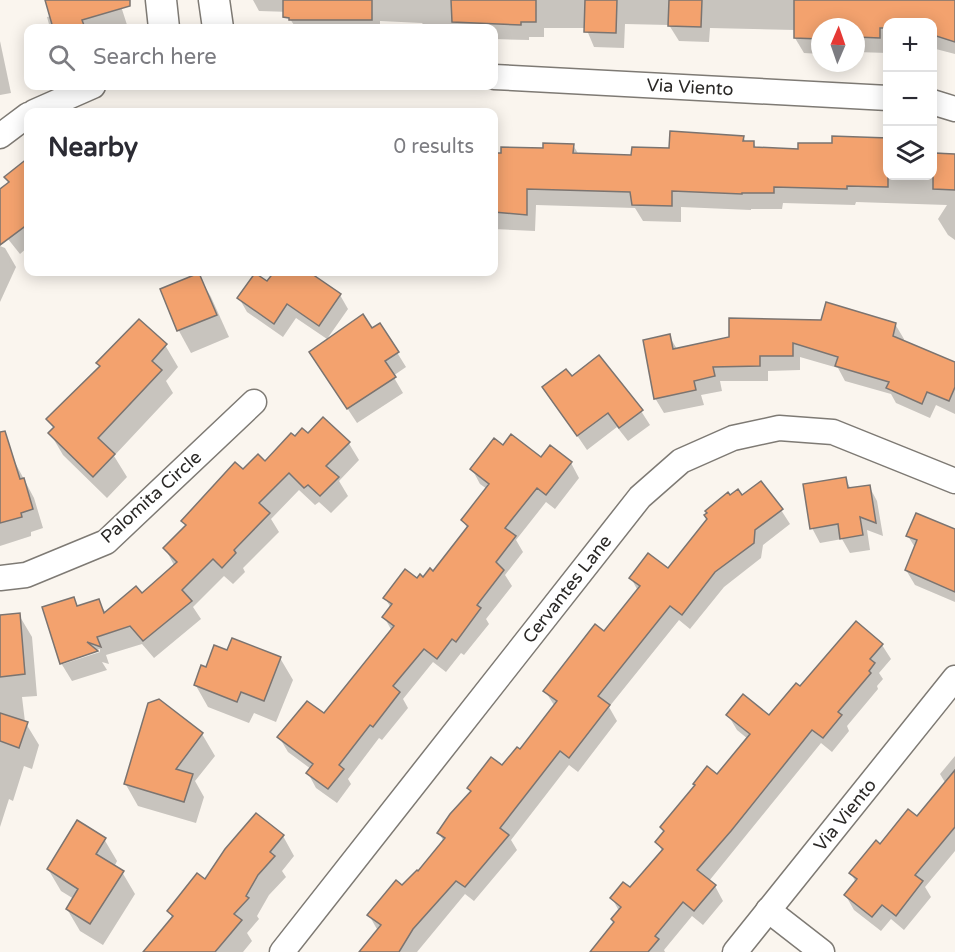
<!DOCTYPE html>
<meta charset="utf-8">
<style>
:root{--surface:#fff;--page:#f2f2f3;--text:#2b2b33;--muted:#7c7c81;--line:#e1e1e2}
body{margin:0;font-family:"Varela Round",sans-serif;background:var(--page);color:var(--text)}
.controls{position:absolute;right:18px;top:18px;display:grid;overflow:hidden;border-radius:12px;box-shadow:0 3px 15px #0003}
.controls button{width:54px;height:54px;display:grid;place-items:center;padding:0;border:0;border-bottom:2px solid var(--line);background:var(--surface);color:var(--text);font:30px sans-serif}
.compass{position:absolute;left:811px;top:18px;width:54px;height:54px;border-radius:50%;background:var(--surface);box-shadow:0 3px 15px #0003;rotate:2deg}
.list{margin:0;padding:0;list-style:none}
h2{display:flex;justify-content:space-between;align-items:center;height:78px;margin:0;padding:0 24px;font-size:26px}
h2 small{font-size:20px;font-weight:400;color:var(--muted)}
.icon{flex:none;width:33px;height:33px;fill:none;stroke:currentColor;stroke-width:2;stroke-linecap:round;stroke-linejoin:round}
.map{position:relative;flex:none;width:955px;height:952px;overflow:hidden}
.search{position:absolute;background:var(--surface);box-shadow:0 3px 15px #0003;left:24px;top:24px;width:474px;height:66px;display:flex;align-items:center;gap:15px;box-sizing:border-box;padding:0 21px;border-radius:12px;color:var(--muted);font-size:22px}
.panel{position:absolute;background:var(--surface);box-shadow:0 3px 15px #0003;left:24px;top:108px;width:474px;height:168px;border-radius:12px}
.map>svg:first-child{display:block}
</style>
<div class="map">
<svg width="955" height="952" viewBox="0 0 955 952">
<rect width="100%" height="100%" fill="#faf5ee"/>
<g fill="#0003" fill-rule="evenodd">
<path d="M 46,0 L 119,0 L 128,28 L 50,28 L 47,17 L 51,16 Z"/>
<path d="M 253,0 L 955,0 L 955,54 L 932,48 L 932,22 L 888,22 L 888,53 L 856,52 L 856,27 L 820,27 L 820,54 L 804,53 L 795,38 L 795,30 L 710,28 L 709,42 L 679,41 L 669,25 L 625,24 L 624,48 L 594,47 L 586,28 L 544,28 L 544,37 L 529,37 L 529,40 L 494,39 L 494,28 L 426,28 L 422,23 L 380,21 L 380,28 L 296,28 L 290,19 L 291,12 L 259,11 Z"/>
<path d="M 0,41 L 11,93 L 0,95 Z"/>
<path d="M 743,137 L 746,142 L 753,142 L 757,149 L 888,176 L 932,176 L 932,152 L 944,153 L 955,160 L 955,240 L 948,235 L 938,219 L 947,205 L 856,202 L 855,205 L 783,203 L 782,209 L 751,209 L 751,210 L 681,207 L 681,222 L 643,221 L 635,208 L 536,205 L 535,231 L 494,229 L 494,154 L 544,150 L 573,145 L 579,155 L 633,156 Z"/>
<path d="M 28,160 L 28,247 L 20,254 L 0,229 L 0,191 L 10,183 L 6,177 Z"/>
<path d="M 0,246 L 5,248 L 16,267 L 0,302 Z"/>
<path d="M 276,272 L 306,272 L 340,295 L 348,309 L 327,339 L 296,318 L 283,337 L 247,312 L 239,298 L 267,283 Z"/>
<path d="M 198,275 L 211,297 L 229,337 L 191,353 L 179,331 L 162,290 Z"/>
<path d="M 895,324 L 904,339 L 903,342 L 955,364 L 955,414 L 936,405 L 930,418 L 896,403 L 891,394 L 845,381 L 838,368 L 800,357 L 800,370 L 768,371 L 768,381 L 720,381 L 722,391 L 701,395 L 704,405 L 664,413 L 655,398 L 669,336 L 677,349 Z"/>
<path d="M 380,325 L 406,367 L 393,376 L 403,393 L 357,423 L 320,367 Z"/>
<path d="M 165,345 L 178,367 L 166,381 L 173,393 L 114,456 L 127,477 L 107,498 L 63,455 L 50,433 L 54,429 L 48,419 L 100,368 L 98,363 Z"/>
<path d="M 571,378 L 641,411 L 650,425 L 628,441 L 617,427 L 587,450 L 544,387 Z"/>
<path d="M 308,435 L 348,442 L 359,460 L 339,481 L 348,496 L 331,513 L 319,502 L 315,505 L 299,490 L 271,519 L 279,532 L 243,568 L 245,572 L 233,584 L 224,576 L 193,607 L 201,619 L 154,658 L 142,644 L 106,655 L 109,664 L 102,662 L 107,670 L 72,681 L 61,663 L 73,598 L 78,607 L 98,601 L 106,613 L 142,595 L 175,567 L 165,548 L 186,527 L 183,521 L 243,472 L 265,463 L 295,438 ZM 100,649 L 100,652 L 63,664 L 63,661 Z"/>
<path d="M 503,447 L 541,459 L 571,463 L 579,478 L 555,509 L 546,502 L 516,540 L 523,552 L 505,575 L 512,586 L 486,619 L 489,624 L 464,655 L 461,653 L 446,672 L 433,662 L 403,699 L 408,708 L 382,740 L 379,738 L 348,779 L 351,784 L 337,803 L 316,788 L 308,773 L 311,769 L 288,752 L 279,737 L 324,715 L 392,631 L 384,617 L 391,608 L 385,598 L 433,573 L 468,529 L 462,520 L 487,489 L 480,484 L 472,469 Z"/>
<path d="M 11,455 L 34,498 L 43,528 L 31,532 L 31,536 L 0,546 L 0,459 Z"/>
<path d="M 845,479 L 851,489 L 869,486 L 877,501 L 883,536 L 867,530 L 870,550 L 850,553 L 842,539 L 820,543 L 812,528 Z"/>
<path d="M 730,497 L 742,497 L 781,510 L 790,524 L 763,545 L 761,558 L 724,587 L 690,629 L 679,620 L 609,707 L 617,721 L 578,772 L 569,765 L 511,840 L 517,850 L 474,901 L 465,894 L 417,952 L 361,952 L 378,931 L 369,915 L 418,873 L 444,842 L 439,833 L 472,793 L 469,788 L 502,767 L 520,751 L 554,705 L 545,691 L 605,633 L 638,591 L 631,578 L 668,570 Z"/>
<path d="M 955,532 L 955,602 L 915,585 L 906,570 L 916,549 L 908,536 Z"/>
<path d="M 19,615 L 32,637 L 37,696 L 22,697 L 25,722 L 39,745 L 32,769 L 24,766 L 13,801 L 9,799 L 0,827 L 0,617 Z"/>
<path d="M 882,645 L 891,659 L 879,673 L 883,679 L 877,686 L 878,689 L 847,726 L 849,731 L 832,752 L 821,743 L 709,881 L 715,886 L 723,901 L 703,925 L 692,916 L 664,950 L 665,952 L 592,952 L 615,923 L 619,911 L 612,898 L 630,889 L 662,851 L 657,842 L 665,833 L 662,827 L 717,776 L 748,739 L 737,730 L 728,715 L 770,717 L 800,688 Z"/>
<path d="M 228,652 L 280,658 L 293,680 L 276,722 L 254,713 L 249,723 L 208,707 L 195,684 L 207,669 Z"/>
<path d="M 202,734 L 215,756 L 195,781 L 204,797 L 196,823 L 138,806 L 125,783 Z"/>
<path d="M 955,756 L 955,851 L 925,887 L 931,897 L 904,930 L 891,919 L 881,931 L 854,910 L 846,896 L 856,883 L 851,873 L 880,846 L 917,818 L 946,784 L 940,774 Z"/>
<path d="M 283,836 L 294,856 L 282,871 L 286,877 L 269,895 L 257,916 L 259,919 L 247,933 L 252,941 L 243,952 L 145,952 L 173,919 L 169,912 L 205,881 Z"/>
<path d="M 104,839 L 117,861 L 114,867 L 122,872 L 135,894 L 103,945 L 80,931 L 67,909 L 74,899 L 61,891 L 48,869 Z"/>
</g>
<g fill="#f3a26e" stroke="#7b7470" stroke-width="1.5">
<path d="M 45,0 L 130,0 L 130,6 L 82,20 L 85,28 L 53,28 Z"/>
<path d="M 283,0 L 372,0 L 372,20 L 289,20 L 289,18 L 283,17 Z"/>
<path d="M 451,0 L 536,0 L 536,22 L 521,22 L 521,25 L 452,22 Z"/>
<path d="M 585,0 L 617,0 L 616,33 L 584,32 Z"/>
<path d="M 669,0 L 702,0 L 701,27 L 668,26 Z"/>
<path d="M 794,0 L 955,0 L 955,42 L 933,35 L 933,22 L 888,22 L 888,28 L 880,28 L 880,38 L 856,37 L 856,27 L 820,27 L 820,39 L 794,38 Z"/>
<path d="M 670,131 L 744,136 L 743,141 L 754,141 L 754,147 L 798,149 L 798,143 L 832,143 L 832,136 L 888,138 L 888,187 L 847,186 L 847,189 L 774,187 L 774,193 L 742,193 L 742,194 L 672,191 L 672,206 L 632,205 L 630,192 L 527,189 L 527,215 L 494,212 L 494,153 L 501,153 L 501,147 L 543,148 L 543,143 L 574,144 L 573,153 L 631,155 L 632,147 L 669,148 Z"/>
<path d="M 933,153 L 955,154 L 955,190 L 933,189 Z"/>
<path d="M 28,158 L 28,224 L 0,245 L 0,189 L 9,182 L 4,177 Z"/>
<path d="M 274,272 L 309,272 L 341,294 L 319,326 L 287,304 L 274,324 L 237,298 L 255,273 L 267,281 Z"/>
<path d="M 199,273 L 217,315 L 177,331 L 160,289 Z"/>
<path d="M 826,302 L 896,323 L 893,336 L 955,362 L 955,387 L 949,401 L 927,392 L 922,404 L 886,388 L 889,382 L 835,366 L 838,357 L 793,343 L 793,356 L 760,356 L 760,366 L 713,367 L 715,376 L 694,381 L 696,390 L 654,399 L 643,340 L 670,334 L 673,349 L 729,337 L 729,318 L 821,320 Z"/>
<path d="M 363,314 L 372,328 L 380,323 L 399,352 L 385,361 L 396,377 L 347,409 L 309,352 Z"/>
<path d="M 139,319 L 167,344 L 152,361 L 162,370 L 98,438 L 115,454 L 93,477 L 48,433 L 54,427 L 46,419 L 100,366 L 96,363 Z"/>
<path d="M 599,355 L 643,410 L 619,428 L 608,413 L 577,436 L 542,387 L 566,369 L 572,376 Z"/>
<path d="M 323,417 L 350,442 L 326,466 L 339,477 L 320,496 L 308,485 L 304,488 L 289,473 L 259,503 L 270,513 L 234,550 L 236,553 L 222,568 L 213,559 L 182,590 L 192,601 L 143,641 L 130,626 L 97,637 L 101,647 L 87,642 L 98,651 L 60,664 L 42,607 L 74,597 L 77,606 L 99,599 L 104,613 L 136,586 L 142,593 L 177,562 L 163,548 L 186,525 L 181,521 L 235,462 L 243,469 L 258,454 L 265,461 L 291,433 L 295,436 L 302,428 L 308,433 Z"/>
<path d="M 5,431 L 20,479 L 24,478 L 33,509 L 21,513 L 22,517 L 0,523 L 0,432 Z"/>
<path d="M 511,434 L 541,457 L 550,445 L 572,462 L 546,495 L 537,488 L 505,528 L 516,536 L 496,562 L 504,570 L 477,605 L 481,608 L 456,642 L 452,639 L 437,659 L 424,649 L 393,686 L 400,692 L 373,727 L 370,725 L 339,765 L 344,769 L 328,789 L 306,773 L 313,764 L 277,737 L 307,701 L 324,713 L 394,626 L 382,617 L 392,604 L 383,598 L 405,569 L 417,578 L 420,574 L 423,577 L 430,568 L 433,571 L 468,526 L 461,520 L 489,484 L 470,469 L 494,438 L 503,445 Z"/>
<path d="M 846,477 L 848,488 L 870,485 L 876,523 L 860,517 L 863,535 L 840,539 L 838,524 L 810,529 L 803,484 Z"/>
<path d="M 761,481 L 783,509 L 755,530 L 754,543 L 715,572 L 682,615 L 670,606 L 598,696 L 610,705 L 569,758 L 560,751 L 500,828 L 509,835 L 465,887 L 456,881 L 413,929 L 399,952 L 359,952 L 381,925 L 367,915 L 396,880 L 402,885 L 417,870 L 418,871 L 445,838 L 437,833 L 450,814 L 471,791 L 467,788 L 491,757 L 502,765 L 517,747 L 520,749 L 557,701 L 543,691 L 595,624 L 604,631 L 640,586 L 629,578 L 648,553 L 668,568 L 707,519 L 704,515 L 707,513 L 705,511 L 728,492 L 730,495 L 738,489 L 742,495 Z"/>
<path d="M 916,513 L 955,529 L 955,592 L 905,570 L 917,540 L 906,536 Z"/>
<path d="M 20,613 L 25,674 L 0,677 L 0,615 Z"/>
<path d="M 856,621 L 883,644 L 870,659 L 875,663 L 869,671 L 871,673 L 838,712 L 842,715 L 823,738 L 812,730 L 731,831 L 697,870 L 716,885 L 694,911 L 683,902 L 655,936 L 659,939 L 648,952 L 590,952 L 614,922 L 611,919 L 621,907 L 610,898 L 623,882 L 630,887 L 663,849 L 655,842 L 664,831 L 660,827 L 695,785 L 693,784 L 707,766 L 717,774 L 750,734 L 726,715 L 743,694 L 769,715 L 796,683 L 800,686 Z"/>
<path d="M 232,638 L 281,657 L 264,701 L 241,692 L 237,702 L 194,685 L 201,665 L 206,667 L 214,645 L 227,650 Z"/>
<path d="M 159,699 L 203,733 L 176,769 L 193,774 L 184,802 L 124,784 L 148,703 Z"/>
<path d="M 0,713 L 28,722 L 19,748 L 0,741 Z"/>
<path d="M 955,770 L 955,827 L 915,875 L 923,881 L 896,916 L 882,905 L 872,917 L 844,895 L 857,879 L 849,873 L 876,840 L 880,844 L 908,809 L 917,816 Z"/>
<path d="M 256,813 L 284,835 L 270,852 L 275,856 L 258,875 L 246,896 L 249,898 L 234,914 L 242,920 L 215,952 L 143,952 L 173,916 L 167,911 L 197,873 L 205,879 L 225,849 Z"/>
<path d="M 77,820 L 106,838 L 96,854 L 124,871 L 90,924 L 66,909 L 78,889 L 47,869 Z"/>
</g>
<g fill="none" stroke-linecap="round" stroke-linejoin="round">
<defs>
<g id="minor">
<path d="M 494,77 L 888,98"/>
<path d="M 932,102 L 955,109"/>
<path d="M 34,112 L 93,86"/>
<path d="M 0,136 L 28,115"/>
<path d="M 0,578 L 26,575 L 106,542 L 254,402"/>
<path d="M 768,910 L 822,952"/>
<path d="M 282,952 L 640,497 L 681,461 L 733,438 L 779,428 L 833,432 L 955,481"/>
<path d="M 735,952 L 955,678"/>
</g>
<g id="tertiary">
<path d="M 161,0 L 164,28"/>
<path d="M 214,0 L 218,28"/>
</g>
</defs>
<use href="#minor" stroke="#7e7a74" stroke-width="27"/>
<use href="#tertiary" stroke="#7e7a74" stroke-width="33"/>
<use href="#minor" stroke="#fff" stroke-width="24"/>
<use href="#tertiary" stroke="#fff" stroke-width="30"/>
</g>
<g text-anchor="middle" stroke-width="4.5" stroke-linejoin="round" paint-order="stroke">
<g font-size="18" fill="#2a2826" stroke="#fff">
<text transform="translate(690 87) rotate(3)" y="6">Via Viento</text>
<text transform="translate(151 497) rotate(-42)" y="6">Palomita Circle</text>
<text transform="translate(567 589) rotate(-52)" y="6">Cervantes Lane</text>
<text transform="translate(845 815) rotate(-51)" y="6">Via Viento</text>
</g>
</g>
</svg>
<div class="controls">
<button>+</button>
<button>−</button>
<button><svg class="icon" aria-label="layers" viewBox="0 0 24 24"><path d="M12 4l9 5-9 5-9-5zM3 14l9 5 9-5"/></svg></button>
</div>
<svg class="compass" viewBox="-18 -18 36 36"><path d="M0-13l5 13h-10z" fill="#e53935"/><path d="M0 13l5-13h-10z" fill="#7c7c81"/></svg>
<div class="search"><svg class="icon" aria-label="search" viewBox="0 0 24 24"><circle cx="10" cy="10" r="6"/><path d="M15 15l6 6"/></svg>Search here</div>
<section class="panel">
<h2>Nearby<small>0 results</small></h2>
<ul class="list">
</ul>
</section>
</div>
